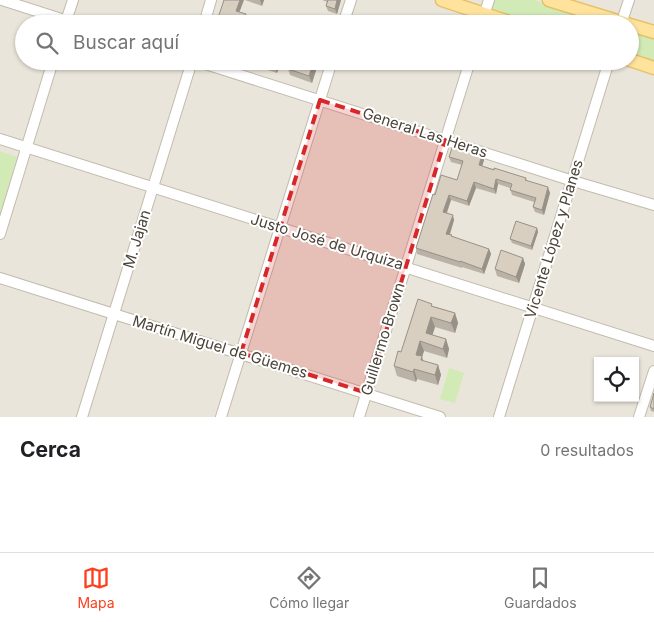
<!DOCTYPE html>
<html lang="es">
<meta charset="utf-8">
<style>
:root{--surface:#fff;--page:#f6f6f6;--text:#202124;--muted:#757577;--line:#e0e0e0;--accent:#fc3f1d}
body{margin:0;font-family:Inter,sans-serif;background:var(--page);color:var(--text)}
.controls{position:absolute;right:15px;bottom:15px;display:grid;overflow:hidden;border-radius:0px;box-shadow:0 1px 4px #0004}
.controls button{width:45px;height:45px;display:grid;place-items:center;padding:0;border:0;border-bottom:1px solid var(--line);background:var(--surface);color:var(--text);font:25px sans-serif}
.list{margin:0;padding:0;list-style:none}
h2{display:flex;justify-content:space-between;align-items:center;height:65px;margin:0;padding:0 20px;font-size:21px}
h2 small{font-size:16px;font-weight:400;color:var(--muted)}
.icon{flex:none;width:28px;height:28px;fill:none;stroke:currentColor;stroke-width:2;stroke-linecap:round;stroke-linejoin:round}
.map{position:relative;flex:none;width:654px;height:417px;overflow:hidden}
.search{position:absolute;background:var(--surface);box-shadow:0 1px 4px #0004;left:15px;right:15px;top:15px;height:55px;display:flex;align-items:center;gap:12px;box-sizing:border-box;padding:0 18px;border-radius:28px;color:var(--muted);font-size:19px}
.sheet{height:135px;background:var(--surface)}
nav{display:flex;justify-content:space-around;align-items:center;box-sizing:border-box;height:70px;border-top:1px solid var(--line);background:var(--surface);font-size:14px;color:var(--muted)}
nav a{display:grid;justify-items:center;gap:2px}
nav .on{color:var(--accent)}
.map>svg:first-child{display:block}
</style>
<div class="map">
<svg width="654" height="417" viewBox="0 0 654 417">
<rect width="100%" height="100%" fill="#f6f3ec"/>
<path fill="#eae5da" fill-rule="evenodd" d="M0,0H654V417H0ZM24,24H630V61H24ZM598,361H635V398H598Z"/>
<g fill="#d2eab5">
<path d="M491,0H534L602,21L603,24H529L488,10Z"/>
<path d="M630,31L654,36V63L630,55Z"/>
<path d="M0,151L17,157L0,214Z"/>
<path d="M449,368L464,373L455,403L440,399Z"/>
</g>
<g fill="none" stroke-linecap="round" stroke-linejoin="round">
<g stroke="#c2bbae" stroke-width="12">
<g id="minor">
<path d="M2,0L77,24"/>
<path d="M65,24L73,0"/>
<path d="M204,24L211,0"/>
<path d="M343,24L351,0"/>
<path d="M481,24L489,0"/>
<path d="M621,24L629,0"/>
<path d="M196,61L573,181L654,205"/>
<path d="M0,139L654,346"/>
<path d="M0,234L53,61"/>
<path d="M0,278L440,417"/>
<path d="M82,417L192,61"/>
<path d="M221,417L332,61"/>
<path d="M359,417L470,61"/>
<path d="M499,417L609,61"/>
<path d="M639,417L654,371"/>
</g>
</g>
<g stroke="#e6c16a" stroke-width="15">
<g id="major">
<path d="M442,0L515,24"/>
<path d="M549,0L627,24"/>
<path d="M630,25L654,32"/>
<path d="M630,60L654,68"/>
</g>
</g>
<use href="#minor" stroke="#fff" stroke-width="10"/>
<use href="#major" stroke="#ffe39c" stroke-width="12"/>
</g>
<g fill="#bab2a6">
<path d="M245,0H264L262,6Z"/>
<path d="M322,0H341L337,14L328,11L326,6L327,2Z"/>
<path d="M237,61H281L277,73L255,66V67Z"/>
<path d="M318,64L312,83L290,75L288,69Z"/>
<path d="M482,155L484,160L482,166L526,178L527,181L550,193L544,215L535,212L533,207L534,202L512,195L510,188L498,184L496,194L476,188L469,206L451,200L447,213L454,220L450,235H452V237L489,249L491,254L484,274L462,267V268L417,254L416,248L435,195L457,180L462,165L451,162L449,157Z"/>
<path d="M537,228L538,232L532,250L512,243L510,239Z"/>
<path d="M523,258L525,264L519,283L497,276L495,269Z"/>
<path d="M433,306L455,313L458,323L455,333L435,327L432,335L446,339L449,349L447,358L424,351L422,357L423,361L438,365L441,375L438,385L417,379L416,382L397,376L394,366L401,352Z"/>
<path d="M654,393V412L651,411L650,407Z"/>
</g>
<g fill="#979187">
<path d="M240,0H244L238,16L236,11Z"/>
<path d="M260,0H264L262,6Z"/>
<path d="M337,0H341L337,14L335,9Z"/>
<path d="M246,14L247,19L246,24H242Z"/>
<path d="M278,61H281L277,73L275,68Z"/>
<path d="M314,61H317L318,64L312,83L309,76Z"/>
<path d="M482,155L484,160L481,170L479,165Z"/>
<path d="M496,179L498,184L496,194L494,189Z"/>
<path d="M474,182L476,188L469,206L467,201Z"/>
<path d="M548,187L550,193L544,215L542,210Z"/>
<path d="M449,195L451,200L445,217L443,212Z"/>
<path d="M453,215L454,220L448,239L446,234Z"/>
<path d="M537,228L538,232L532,250L531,246Z"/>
<path d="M489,249L491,254L484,274L482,269Z"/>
<path d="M523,258L525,264L519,283L516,277Z"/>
<path d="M455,313L458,323L455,333L451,323Z"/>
<path d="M431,317L435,327L430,343L426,333Z"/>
<path d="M446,339L449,349L447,358L443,349Z"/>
<path d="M420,341L424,351L422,357L425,366L416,355Z"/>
<path d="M438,365L441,375L438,385L435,375Z"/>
<path d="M414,369L417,379L416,382L413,372Z"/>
</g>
<g fill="#d8cfc1" stroke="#979187">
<path d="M224,0H240L236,11L246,14L242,24H216Z"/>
<path d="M328,0H337L335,9L326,6Z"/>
<path d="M309,21L319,24H308Z"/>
<path d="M255,61H278L275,68Z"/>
<path d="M290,61H314L309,76L288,69Z"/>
<path d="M453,145L482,155L479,165L494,170V168L526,178L525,180L548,187L542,210L533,207L536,198L510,190L512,184L496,179L494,189L474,182L467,201L449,195L443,212L453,215L446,234L452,235L451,236L489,249L482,269L460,261V262L416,248L433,194L435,195L441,175L457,180L463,161L449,157Z"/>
<path d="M516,221L537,228L531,246L510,239Z"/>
<path d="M501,250L523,258L516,277L495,269Z"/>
<path d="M418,299L432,304L431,306L455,313L451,323L431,317L426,333L446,339L443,349L420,341L416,355L422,356L421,360L438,365L435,375L414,369L413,372L394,366L398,351L401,352Z"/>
<path d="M654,393V409L650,407Z"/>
</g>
<path fill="#d62828" fill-opacity="0.2" stroke="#d62828" stroke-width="4" stroke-dasharray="10 6" stroke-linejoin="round" d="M320,100L445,140L367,393L241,353Z"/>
<g text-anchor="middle" stroke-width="4" stroke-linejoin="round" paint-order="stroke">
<g font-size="15" fill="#4b4439" stroke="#fff">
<text transform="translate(425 133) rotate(18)" y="5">General Las Heras</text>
<text transform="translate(137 239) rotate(-73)" y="5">M. Jajan</text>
<text transform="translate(554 239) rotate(-73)" y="5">Vicente López y Planes</text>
<text transform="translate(327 242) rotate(17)" y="5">Justo José de Urquiza</text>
<text transform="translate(383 339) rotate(-73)" y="5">Guillermo Brown</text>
<text transform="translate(220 347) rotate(17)" y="5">Martín Miguel de Güemes</text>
</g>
</g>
</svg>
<div class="controls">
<button><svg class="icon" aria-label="locate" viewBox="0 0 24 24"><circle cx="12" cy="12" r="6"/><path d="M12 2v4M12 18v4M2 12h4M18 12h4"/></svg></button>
</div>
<div class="search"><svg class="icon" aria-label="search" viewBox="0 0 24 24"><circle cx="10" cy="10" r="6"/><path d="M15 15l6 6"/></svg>Buscar aquí</div>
</div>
<section class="sheet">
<h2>Cerca<small>0 resultados</small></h2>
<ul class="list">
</ul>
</section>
<nav>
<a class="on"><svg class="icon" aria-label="map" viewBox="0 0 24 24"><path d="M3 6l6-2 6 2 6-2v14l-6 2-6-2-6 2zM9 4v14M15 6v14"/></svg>Mapa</a>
<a><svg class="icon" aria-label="directions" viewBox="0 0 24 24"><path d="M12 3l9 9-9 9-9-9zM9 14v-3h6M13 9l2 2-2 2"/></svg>Cómo llegar</a>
<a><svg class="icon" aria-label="saved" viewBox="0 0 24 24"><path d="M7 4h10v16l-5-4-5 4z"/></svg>Guardados</a>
</nav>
